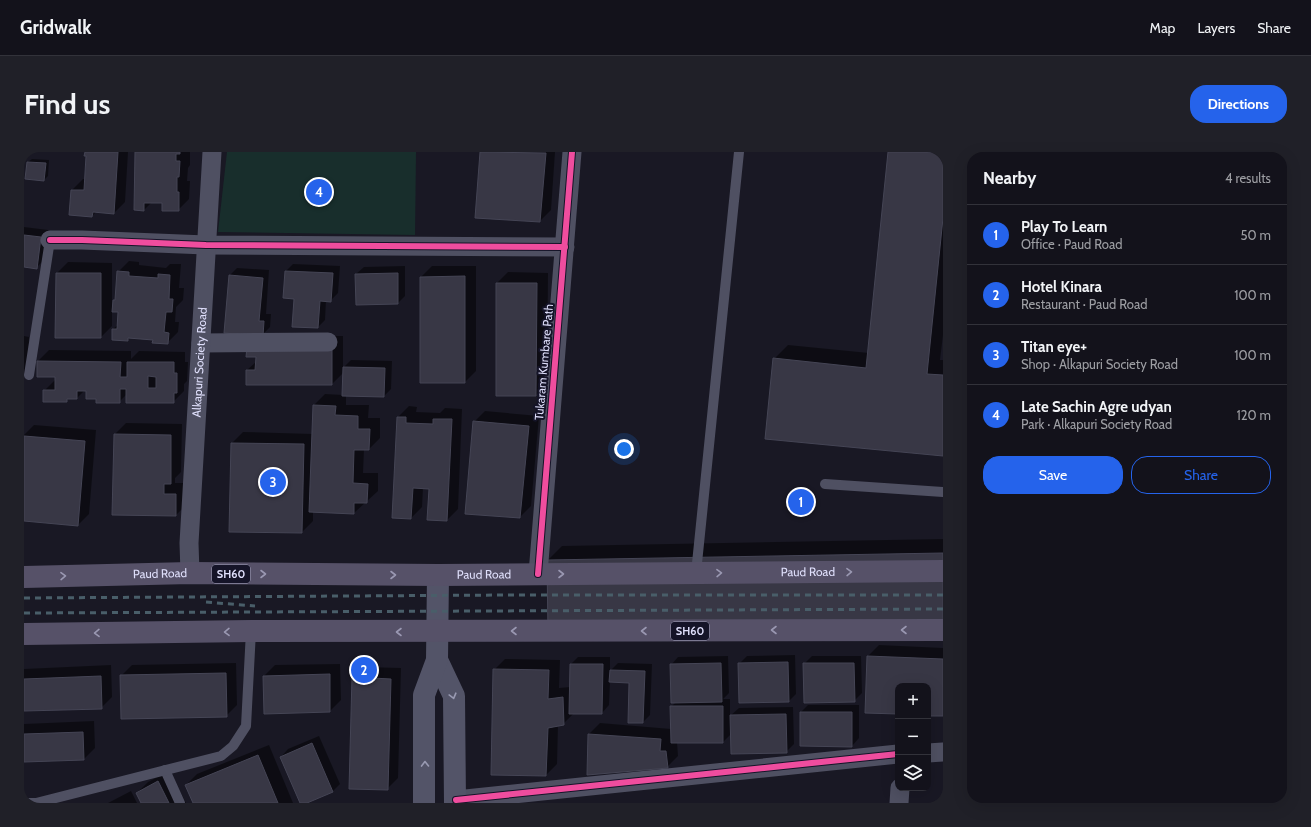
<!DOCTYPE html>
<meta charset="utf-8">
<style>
:root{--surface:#13121b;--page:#202028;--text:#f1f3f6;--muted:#9d9ea3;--line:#32323a;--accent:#2563eb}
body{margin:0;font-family:Cabin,sans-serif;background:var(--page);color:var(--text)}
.controls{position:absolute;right:12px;bottom:12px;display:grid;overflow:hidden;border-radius:8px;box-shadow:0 4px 16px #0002}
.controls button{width:36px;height:36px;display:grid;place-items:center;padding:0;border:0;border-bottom:1px solid var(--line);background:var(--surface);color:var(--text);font:20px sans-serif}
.you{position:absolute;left:600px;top:297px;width:14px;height:14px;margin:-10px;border:3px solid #fff;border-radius:50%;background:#1a73e8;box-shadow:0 0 0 6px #1a73e833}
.badge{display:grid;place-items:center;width:26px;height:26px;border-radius:50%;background:var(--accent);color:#fff;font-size:13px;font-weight:700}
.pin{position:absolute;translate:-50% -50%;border:2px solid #fff;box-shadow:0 1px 4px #0006}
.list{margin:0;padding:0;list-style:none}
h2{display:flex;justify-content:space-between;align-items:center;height:52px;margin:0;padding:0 16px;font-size:17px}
h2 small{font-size:13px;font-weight:400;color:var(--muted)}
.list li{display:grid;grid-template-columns:26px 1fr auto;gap:12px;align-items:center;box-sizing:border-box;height:60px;padding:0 16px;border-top:1px solid var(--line)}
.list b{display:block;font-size:15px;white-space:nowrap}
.list p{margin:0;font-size:13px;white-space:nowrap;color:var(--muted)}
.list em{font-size:13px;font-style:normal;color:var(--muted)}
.actions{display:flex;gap:8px;padding:12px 16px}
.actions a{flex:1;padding:9px 0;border:1px solid var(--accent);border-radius:16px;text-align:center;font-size:14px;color:var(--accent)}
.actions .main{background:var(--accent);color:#fff}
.icon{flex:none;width:22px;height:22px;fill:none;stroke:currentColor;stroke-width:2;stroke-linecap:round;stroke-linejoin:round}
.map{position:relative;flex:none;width:919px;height:651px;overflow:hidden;border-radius:16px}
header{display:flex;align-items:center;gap:24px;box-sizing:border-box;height:56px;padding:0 20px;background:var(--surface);border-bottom:1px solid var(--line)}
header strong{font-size:19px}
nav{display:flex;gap:22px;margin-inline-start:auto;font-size:14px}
.intro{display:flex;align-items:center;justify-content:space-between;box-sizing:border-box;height:96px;padding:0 24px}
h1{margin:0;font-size:28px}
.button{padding:10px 18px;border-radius:16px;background:var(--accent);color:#fff;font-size:14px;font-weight:700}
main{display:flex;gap:24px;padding:0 24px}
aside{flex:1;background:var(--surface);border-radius:16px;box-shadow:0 4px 16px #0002}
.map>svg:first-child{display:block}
</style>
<header>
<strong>Gridwalk</strong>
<nav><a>Map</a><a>Layers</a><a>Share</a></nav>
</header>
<div class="intro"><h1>Find us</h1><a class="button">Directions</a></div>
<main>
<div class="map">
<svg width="919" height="651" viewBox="0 0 919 651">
<rect width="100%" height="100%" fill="#191824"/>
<path fill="#182e2c" d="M203,0H392L391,83L194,80Z"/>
<g fill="#0007">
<path d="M62,0H104L101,50L90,61L72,60L68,64L46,62L48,38L59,27H61Z"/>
<path d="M112,0H166V13L164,16L163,29H166L165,47L154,58L139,50H128L120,58Z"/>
<path d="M457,0H531L527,58L516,69L452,65Z"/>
<path d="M865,0H919V183L916,208H919V303L750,207L764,193L845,201Z"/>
<path d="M8,7L25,8L24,24L20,28L4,10Z"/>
<path d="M0,75L24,78L20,108L12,116L0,114Z"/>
<path d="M105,109L115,110V113L142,116L146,112H157L155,136H160L159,148L152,155L151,170H155L154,180L143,191L130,187L107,185L103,188L89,177L95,172L96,159H88V174L77,185L33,121L44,110L88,111V158H89L90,149L92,147L94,120Z"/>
<path d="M269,112L316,114L314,141L307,148H302L301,168L294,175L271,146L262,119Z"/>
<path d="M381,114V144L374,151L332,122L340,115Z"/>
<path d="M408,114H452V219L441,230H397V125Z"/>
<path d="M213,116L245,118L242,162H247L246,175L237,184H319V216L327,208L368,209L367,237L360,244L322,243V253H345L344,266H356V286L345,297H340L339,321H354V339L330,361L289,359V369L278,380L208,291L219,280L289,282L290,253L301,242L319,243V221L308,232H223V218L233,209V204L206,123Z"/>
<path d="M484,120L524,121L523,232L512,243L473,131Z"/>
<path d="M0,184L5,185L4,218L0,222Z"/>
<path d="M25,198L107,199V207L115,199L161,200V210H164L163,229L160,232V239L149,250L103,242L95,250L73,246L63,238H61L53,246H45L42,249L20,239L31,228L32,224H14V209Z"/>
<path d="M385,254L393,255L392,260L416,261L421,256L438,257L434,357L423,368L406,336H399L398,355L387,366L374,265Z"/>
<path d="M461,259L515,264L507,354L496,365L450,270Z"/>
<path d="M102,271L158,272L157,320L151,326V331H163V352L152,363L91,282Z"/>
<path d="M10,273L72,278L65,362L54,373L0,368V283Z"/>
<path d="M919,387V473L524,408L538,394Z"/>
<path d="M855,493L919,496V563H904V534H874V561L842,560L844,504Z"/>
<path d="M771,503L772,542L765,549L715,512L723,504Z"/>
<path d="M704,504L705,541L699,547H706V564L715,556L769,555L770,592L762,600L708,581L699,590H653L654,604L643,615L565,582L576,571L647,577V555L652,550L647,513L654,505Z"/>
<path d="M788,504H837L838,541L830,549L780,512Z"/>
<path d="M554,505H586V519L594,511L628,512L626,563L619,570L606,530L586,529L585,553L578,561H550L539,572L534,573L533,612L522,623L470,518L481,507L536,508L535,536L546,535L547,512Z"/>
<path d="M212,511L213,553L202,564L97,524L108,513Z"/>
<path d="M316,512L317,548L306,559L240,524L251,513Z"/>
<path d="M87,513L88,545L77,556L0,558V517Z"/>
<path d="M340,515L377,516L374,626L363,637L329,526Z"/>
<path d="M784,553H835V586L828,594L777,560Z"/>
<path d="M70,569L71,596L60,607L0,609V572Z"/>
<path d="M295,584L316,632L309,639L281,651H277L257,605L264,597Z"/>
<path d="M245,593L269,651H170L162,633L173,622Z"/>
<path d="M145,619L162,651H118L113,641L124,630Z"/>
<path d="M107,639L113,651H84Z"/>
</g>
<g fill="#383745" stroke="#454555" fill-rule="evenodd">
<path d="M61,0H94L90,62L69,60L68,65L45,63L47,38H60L62,4H60Z"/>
<path d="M111,0H156V2H152V9H156L155,25H153V40H155V59H138V51H120V59L110,58Z"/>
<path d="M456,0L522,1L516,70L451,66Z"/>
<path d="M864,0H919V66L903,222L919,223V304L741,287L749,206L842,216Z"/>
<path d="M3,10L22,11L20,29L1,27Z"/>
<path d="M0,83L17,85L13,117L0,115Z"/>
<path d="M93,119L105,120V124L134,126V122L146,123L145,147H149L148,160H142L140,180L145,181L144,192L128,191L129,188L104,186V189L88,188V177H93L94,160H88L89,148H91Z"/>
<path d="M261,119L309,121L307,150L296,149L294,176L268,175L270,147L259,146Z"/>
<path d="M32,121H77V186H31Z"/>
<path d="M374,121V152L332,153L331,122Z"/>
<path d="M205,123L239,126L235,169H240L239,184L200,181Z"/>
<path d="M441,124V231H396V125Z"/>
<path d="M472,131H513L512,244H472Z"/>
<path d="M223,195H308V233H222V218H231L232,205H222Z"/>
<path d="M13,209L97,210L96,225H103V210H150V221H153V241H150V251H102V237H96V251H72V247H62V239H53V247H43V250H19V238H31V225H13ZM124,224L132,225V236H124Z"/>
<path d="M319,215L361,216L360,245L318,244Z"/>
<path d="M289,253L312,254L311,263L334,264V277H346L345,298H330L329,331L344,332L343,351H330V362L285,360Z"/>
<path d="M373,265H382V271L409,272V267H428L423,369L403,368L405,337L389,336L387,367L368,366Z"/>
<path d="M449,269L505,274L496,366L441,362Z"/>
<path d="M90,282L147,283V332H140V342H152V364L88,363Z"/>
<path d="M0,284L61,289L54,374L0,369Z"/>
<path d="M207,291L280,292L278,381L205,380Z"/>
<path d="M919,401V474L524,481L523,408Z"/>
<path d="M843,504L919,507V564H904V534H874V562L841,561Z"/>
<path d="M764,510L765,550L715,551L714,511Z"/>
<path d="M697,511L698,550L647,551L646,512Z"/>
<path d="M779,511H830L831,550L780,551Z"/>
<path d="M546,512H579L578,562H545Z"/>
<path d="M469,517L525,518L524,547L539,545L540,573L524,576L522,624L467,623Z"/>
<path d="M586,518L621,519L619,571H604L605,531L585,530Z"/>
<path d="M202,521L203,565L97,567L96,523Z"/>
<path d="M306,522V560L240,562L239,524Z"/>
<path d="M77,524L78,557L0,559V527Z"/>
<path d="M328,525L367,527L364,638L325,637Z"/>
<path d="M646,554H699V591H647Z"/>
<path d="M776,560H828V595L776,594Z"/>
<path d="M762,562L763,601L707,602L706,563Z"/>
<path d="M59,580L60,608L0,610V582Z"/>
<path d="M564,582L637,587L636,599H642L644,616L563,623Z"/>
<path d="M288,591L309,640L283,651H276L256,605Z"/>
<path d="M234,603L254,651H169L161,633Z"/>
<path d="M134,629L145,651H117L112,641Z"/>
</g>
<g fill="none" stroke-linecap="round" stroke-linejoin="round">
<g stroke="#4f5062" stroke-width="10">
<path d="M5,223L26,88"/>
<path d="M801,332L919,340"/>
<path d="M672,421L715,0"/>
<path d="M141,618L156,651"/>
<path d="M4,651H12L197,604L209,594L222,574L227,479"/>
</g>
<g stroke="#4f5062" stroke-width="19">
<path d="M26,88H58L182,93L541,95"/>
<path d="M177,191L304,190"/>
<path id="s1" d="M166,421L165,391L188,0"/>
<path d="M514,422L548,0"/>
<path d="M904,601L919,600"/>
<path d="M432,648L874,602"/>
<path d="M875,651L876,636"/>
</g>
<g stroke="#535468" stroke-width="22">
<path d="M413,508L430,544L431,651"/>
<path d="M400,651V543L413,508L414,423"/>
</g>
<g stroke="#565168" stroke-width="22">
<path id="s2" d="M0,425L166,421L414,423L919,419"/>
<path d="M0,482L227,479L919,478"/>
</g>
<g stroke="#495e69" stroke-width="3" stroke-dasharray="6 5" stroke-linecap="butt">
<path d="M0,446L483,443H919"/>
<path d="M182,450L231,454"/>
<path d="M0,461L919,457"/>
</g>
<g stroke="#151428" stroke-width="8">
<g id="cycleway">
<path d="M26,88H58L182,93L541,95"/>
<path d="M514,422L548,0"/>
<path d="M432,648L874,602"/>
</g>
</g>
<use href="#cycleway" stroke="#ef4d9e" stroke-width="6"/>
</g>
<defs><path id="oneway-chevron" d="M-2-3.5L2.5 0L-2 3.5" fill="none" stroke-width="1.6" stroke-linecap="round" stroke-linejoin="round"/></defs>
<g stroke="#9a98b2">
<use href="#oneway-chevron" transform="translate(825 420) rotate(-1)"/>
<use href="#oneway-chevron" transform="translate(695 421) rotate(-1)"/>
<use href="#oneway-chevron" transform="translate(239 422)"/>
<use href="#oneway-chevron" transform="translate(537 422)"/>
<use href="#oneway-chevron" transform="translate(369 423)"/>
<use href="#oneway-chevron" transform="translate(39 424) rotate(-1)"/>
<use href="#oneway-chevron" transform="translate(750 478) rotate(180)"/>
<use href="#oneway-chevron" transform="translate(880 478) rotate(180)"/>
<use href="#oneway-chevron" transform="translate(490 479) rotate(180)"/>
<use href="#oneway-chevron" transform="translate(620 479) rotate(180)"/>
<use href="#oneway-chevron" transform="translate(203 480) rotate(179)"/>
<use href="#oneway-chevron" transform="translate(375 480) rotate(-180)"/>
<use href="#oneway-chevron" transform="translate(73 481) rotate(179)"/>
</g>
<g stroke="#999ab2">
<use href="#oneway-chevron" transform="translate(429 544) rotate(75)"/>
<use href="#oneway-chevron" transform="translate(401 612) rotate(-91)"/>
</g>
<g text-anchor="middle" stroke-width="4" stroke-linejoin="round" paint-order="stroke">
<g fill="#151428" stroke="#a2a2bc" stroke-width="1">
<rect x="188" y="413" width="38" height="18" rx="3"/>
<rect x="647" y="470" width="38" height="18" rx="3"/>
</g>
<g font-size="11" font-weight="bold" fill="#dfdffb">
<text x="207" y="426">SH60</text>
<text x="666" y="483">SH60</text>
</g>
<g font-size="12" fill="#dfdffb" stroke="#151428">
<text transform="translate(520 210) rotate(-85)" y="4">Tukaram Kumbare Path</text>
<text dy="4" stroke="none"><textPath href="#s1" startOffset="211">Alkapuri Society Road</textPath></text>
<text dy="4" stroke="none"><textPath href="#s2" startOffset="784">Paud Road</textPath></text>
<text dy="4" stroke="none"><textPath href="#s2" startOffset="136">Paud Road</textPath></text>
<text dy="4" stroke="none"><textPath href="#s2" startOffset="460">Paud Road</textPath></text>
</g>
</g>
</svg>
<div class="controls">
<button>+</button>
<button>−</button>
<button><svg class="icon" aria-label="layers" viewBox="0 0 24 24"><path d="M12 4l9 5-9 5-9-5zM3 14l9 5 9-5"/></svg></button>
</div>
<div class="you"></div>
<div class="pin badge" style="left:777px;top:350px">1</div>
<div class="pin badge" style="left:340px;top:518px">2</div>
<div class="pin badge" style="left:249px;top:330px">3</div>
<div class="pin badge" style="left:295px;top:40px">4</div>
</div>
<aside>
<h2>Nearby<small>4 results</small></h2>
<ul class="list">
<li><span class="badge">1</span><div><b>Play To Learn</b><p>Office · Paud Road</p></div><em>50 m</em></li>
<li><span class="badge">2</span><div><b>Hotel Kinara</b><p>Restaurant · Paud Road</p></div><em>100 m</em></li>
<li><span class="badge">3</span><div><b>Titan eye+</b><p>Shop · Alkapuri Society Road</p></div><em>100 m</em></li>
<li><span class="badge">4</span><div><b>Late Sachin Agre udyan</b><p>Park · Alkapuri Society Road</p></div><em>120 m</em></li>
</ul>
<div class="actions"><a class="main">Save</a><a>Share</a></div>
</aside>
</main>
